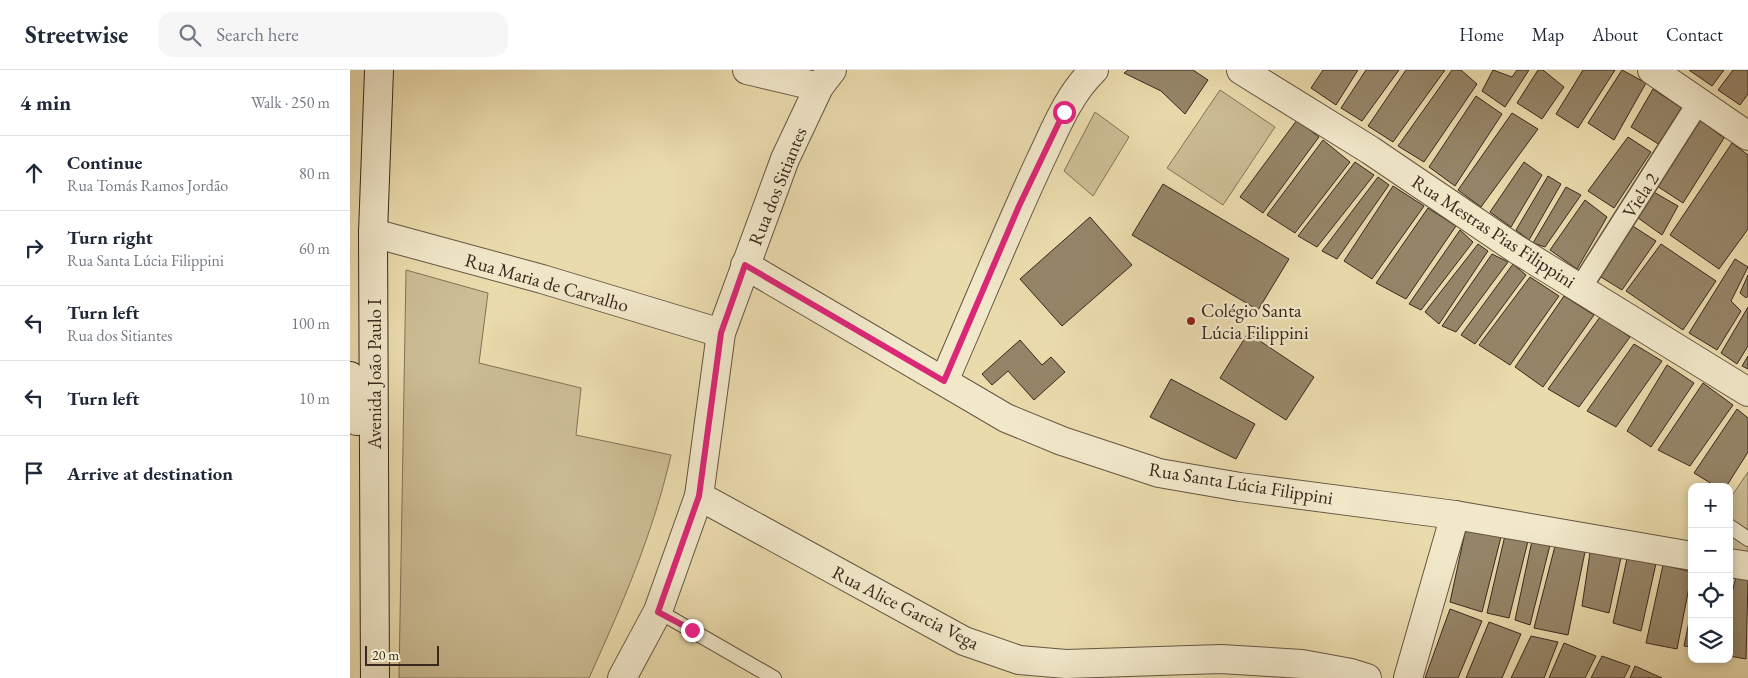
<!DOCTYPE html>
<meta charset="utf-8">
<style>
:root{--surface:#fff;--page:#f6f6f7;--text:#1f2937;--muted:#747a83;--line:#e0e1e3}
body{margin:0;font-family:"EB Garamond",serif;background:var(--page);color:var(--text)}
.controls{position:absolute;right:15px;bottom:15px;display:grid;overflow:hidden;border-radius:10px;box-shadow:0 2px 8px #0003}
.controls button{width:45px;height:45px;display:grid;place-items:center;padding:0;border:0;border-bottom:1px solid var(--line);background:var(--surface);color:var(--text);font:25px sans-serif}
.scale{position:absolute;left:15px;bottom:12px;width:74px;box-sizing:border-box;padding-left:5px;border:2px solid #39281d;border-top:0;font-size:14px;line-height:18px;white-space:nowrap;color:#39281d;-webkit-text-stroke:4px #f1e8ca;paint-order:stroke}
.stop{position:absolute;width:15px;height:15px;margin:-11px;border:4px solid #db2777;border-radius:50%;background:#fff}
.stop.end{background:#db2777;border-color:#fff;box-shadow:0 1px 5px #0008}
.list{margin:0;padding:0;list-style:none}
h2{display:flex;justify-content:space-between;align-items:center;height:65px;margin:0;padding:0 20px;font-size:21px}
h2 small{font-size:16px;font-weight:400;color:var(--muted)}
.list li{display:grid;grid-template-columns:32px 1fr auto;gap:15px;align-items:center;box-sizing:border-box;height:75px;padding:0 20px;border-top:1px solid var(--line)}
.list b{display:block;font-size:19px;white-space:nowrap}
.list p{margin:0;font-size:16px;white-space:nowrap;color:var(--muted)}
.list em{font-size:16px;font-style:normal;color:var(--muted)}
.icon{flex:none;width:28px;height:28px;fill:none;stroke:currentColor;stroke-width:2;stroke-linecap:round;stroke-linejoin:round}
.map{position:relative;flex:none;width:1398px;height:608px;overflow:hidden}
header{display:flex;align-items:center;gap:30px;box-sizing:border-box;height:70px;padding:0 25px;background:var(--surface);border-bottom:1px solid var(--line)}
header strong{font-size:24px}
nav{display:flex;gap:28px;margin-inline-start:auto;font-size:18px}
.search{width:350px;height:45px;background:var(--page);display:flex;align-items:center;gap:12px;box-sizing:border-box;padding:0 18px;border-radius:15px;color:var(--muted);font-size:19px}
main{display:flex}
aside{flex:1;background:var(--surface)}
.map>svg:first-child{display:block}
</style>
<header>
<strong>Streetwise</strong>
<div class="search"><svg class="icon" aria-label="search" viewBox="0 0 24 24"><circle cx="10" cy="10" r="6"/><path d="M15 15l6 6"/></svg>Search here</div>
<nav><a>Home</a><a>Map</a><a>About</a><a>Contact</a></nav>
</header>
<main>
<aside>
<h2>4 min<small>Walk · 250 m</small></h2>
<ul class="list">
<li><svg class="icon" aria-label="ahead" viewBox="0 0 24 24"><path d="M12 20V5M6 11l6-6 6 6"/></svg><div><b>Continue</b><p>Rua Tomás Ramos Jordão</p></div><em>80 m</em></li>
<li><svg class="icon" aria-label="right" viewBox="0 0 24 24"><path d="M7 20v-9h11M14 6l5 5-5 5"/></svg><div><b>Turn right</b><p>Rua Santa Lúcia Filippini</p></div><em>60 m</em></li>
<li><svg class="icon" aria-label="left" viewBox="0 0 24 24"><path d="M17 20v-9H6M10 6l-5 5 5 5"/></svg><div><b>Turn left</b><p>Rua dos Sitiantes</p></div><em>100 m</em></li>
<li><svg class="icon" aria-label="left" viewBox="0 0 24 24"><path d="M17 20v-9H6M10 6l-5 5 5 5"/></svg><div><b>Turn left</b></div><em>10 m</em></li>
<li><svg class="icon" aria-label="arrive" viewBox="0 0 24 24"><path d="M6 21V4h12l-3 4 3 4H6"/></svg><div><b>Arrive at destination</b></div></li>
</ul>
</aside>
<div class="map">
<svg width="1398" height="608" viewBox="0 0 1398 608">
<rect width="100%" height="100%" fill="#eadbad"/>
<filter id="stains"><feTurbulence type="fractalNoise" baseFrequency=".004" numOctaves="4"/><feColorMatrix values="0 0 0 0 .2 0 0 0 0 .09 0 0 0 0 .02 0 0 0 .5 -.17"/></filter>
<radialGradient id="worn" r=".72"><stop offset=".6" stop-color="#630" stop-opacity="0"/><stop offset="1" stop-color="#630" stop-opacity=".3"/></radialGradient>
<g fill="#ccbd95" stroke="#827259">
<path d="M870,20L925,57L873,135L817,98Z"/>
<path d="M745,42L779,67L743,126L714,101Z"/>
<path d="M56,200L138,223L129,293L231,318L226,365L321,385C303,464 272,535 239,608H49Z"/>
<path d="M1398,402V486L1379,483V430Z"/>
</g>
<g fill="#958568" stroke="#39281d">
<path d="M778,0H843L858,10L835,44L811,21L774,3Z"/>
<path d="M973,0H1008L986,35L961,18Z"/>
<path d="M1016,0H1049L1012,51L991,38Z"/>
<path d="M1056,0H1095L1043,72L1018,56Z"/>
<path d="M1102,0H1111L1127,14L1074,92L1048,76Z"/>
<path d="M1143,0L1162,7L1167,0H1179L1155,37L1132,21Z"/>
<path d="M1188,0H1193L1214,17L1192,49L1167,33Z"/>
<path d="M1233,0H1265L1228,58L1206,44Z"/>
<path d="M1272,0L1296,13L1264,70L1238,53Z"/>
<path d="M1339,0H1374L1362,16Z"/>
<path d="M1383,0H1398V24L1390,35L1368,20Z"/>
<path d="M1303,19L1333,39L1310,75L1281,57Z"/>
<path d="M1126,26L1152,44L1105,116L1079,97Z"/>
<path d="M1162,43L1188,59L1131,137L1108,120Z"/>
<path d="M1346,47L1374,68L1333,133L1307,116Z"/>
<path d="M947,50L969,67L913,143L890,127Z"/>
<path d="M1278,67L1301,82L1264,138L1238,121Z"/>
<path d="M973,70L1000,92L945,163L917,145Z"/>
<path d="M1382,73L1398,85V159L1369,199L1320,165Z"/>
<path d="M1005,92L1024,105L967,177L948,166Z"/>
<path d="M1174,92L1192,105L1161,157L1140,142Z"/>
<path d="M1198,106L1211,114L1179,170L1166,160Z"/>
<path d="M1028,107L1039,115L987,189L972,181Z"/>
<path d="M813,114L939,189L908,240L782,165Z"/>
<path d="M1043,116L1074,136L1022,209L994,191Z"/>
<path d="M1216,117L1231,125L1195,177L1183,173Z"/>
<path d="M1302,121L1328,136L1312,165L1284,145Z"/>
<path d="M1235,130L1257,147L1227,199L1200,180Z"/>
<path d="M1078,138L1106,156L1056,229L1026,213Z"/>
<path d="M740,147L782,195L712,256L670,209Z"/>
<path d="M1278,153L1306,171L1272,220L1246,204Z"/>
<path d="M1110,160L1123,172L1071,240L1059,234Z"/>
<path d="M1128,174L1138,181L1089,254L1075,242Z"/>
<path d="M1311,174L1366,211L1333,260L1276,221Z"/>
<path d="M1142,184L1158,192L1106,262L1092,256Z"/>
<path d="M1385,189L1398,197L1381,231L1391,241L1367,280L1339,263Z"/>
<path d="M1163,194L1176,205L1125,274L1111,265Z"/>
<path d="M1398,205V226L1396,228L1390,223Z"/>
<path d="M1180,207L1209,226L1160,295L1129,275Z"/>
<path d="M1214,226L1244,245L1193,317L1165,297Z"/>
<path d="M1398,237V276L1387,294L1371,283Z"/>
<path d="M1250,247L1280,267L1229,337L1198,319Z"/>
<path d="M898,263L964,307L936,350L870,308Z"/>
<path d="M670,270L692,295L701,287L715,302L684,330L658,301L642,315L632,304Z"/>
<path d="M1284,274L1312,291L1266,357L1237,341Z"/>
<path d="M1398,286V299L1392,296Z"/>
<path d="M1317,295L1344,313L1301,377L1277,361Z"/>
<path d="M821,309L905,354L886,389L800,347Z"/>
<path d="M1353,313L1383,335L1340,396L1308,380Z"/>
<path d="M1387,339L1398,348V382L1376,417H1367L1344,403Z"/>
<path d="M1117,453L1153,459L1132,542L1100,532Z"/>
<path d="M1156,461L1179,467L1159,548L1137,543Z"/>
<path d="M1183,466L1201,471L1180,555L1165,550Z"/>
<path d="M1206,472L1236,477L1218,565L1184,558Z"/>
<path d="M1241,476L1272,483L1259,543L1232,536Z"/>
<path d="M1278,484L1307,489L1291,561L1263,553Z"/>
<path d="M1313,495L1342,502L1327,579L1296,573Z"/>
<path d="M1386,507L1398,510L1396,589L1379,586V535Z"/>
<path d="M1342,537V577L1334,576Z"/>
<path d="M1100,539L1132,551L1108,608H1075Z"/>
<path d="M1139,552L1171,564L1152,608H1116Z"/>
<path d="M1181,566L1208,572L1194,608H1161Z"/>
<path d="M1214,573L1246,586L1235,608H1199Z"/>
<path d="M1252,586L1280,596L1274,608H1241Z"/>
<path d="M1285,596L1312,608H1280Z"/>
</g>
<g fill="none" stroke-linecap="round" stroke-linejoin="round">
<g stroke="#655541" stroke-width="16">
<g id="service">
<path d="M1379,456L1398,469"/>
<path d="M308,541L424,608"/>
</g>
</g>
<g stroke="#655541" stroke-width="24">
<path id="pedestrian" d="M1231,217L1348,33"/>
</g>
<g stroke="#655541" stroke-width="30">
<g id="minor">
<path d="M397,0L469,17"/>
<path d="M891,0L1020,80L1166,179L1398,322"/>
<path d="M1302,0L1398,66"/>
<path d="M23,163L192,209L371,263"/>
<path d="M395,195L656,348L712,371L809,403L890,417L1105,445L1342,486"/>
<path d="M594,311C626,238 656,164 690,91C705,60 718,25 744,0"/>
<path d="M349,426L614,571L669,590L716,594L871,589L952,594L1001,603L1017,608"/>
<path d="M1379,493L1398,496"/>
<path d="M272,608L308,541L349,426L371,263L435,89L469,17L482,0"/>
<path d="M1058,608L1105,445"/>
</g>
</g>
<g stroke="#39281d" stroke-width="30">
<g id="secondary">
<path d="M0,306C9,319 7,336 7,351"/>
<path d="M25,608L23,163L29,0"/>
</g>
</g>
<use href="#service" stroke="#f1e8ca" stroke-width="14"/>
<use href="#pedestrian" stroke="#f1e8ca" stroke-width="21"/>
<use href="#minor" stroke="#f1e8ca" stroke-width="28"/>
<use href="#secondary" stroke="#f1e8ca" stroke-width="28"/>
</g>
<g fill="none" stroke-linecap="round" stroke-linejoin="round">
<path stroke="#db2777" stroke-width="6" d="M342,560L308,542L349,426L371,263L395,195L594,311L669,136L714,42"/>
</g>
<circle fill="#8f2418" stroke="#f1e8ca" stroke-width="2" cx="841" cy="251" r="5"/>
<g text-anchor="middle" stroke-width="4.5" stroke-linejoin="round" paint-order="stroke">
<g font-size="19" fill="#39281d" stroke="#f1e8ca">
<text transform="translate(427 116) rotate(-68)" y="7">Rua dos Sitiantes</text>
<text transform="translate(1290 125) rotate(-57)" y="7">Viela 2</text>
<text transform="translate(1144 161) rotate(33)" y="7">Rua Mestras Pias Filippini</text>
<text transform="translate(197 212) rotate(16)" y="7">Rua Maria de Carvalho</text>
<text transform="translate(24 304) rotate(-90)" y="7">Avenida João Paulo I</text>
<text transform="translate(891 413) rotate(9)" y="7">Rua Santa Lúcia Filippini</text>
<text transform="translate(556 537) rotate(27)" y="7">Rua Alice Garcia Vega</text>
</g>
<g font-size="19" fill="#39281d" stroke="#f1e8ca" text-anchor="start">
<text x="851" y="247">Colégio Santa<tspan x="851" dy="22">Lúcia Filippini</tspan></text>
</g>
</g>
<rect width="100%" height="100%" filter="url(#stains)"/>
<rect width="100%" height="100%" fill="url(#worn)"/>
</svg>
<div class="controls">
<button>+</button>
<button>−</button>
<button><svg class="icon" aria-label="locate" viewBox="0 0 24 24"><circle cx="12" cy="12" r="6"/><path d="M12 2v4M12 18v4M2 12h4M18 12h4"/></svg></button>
<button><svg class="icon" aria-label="layers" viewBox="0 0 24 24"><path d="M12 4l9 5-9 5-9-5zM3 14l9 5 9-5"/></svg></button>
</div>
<div class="scale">20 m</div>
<div class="stop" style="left:714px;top:42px"></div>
<div class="stop end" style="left:342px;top:560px"></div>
</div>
</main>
